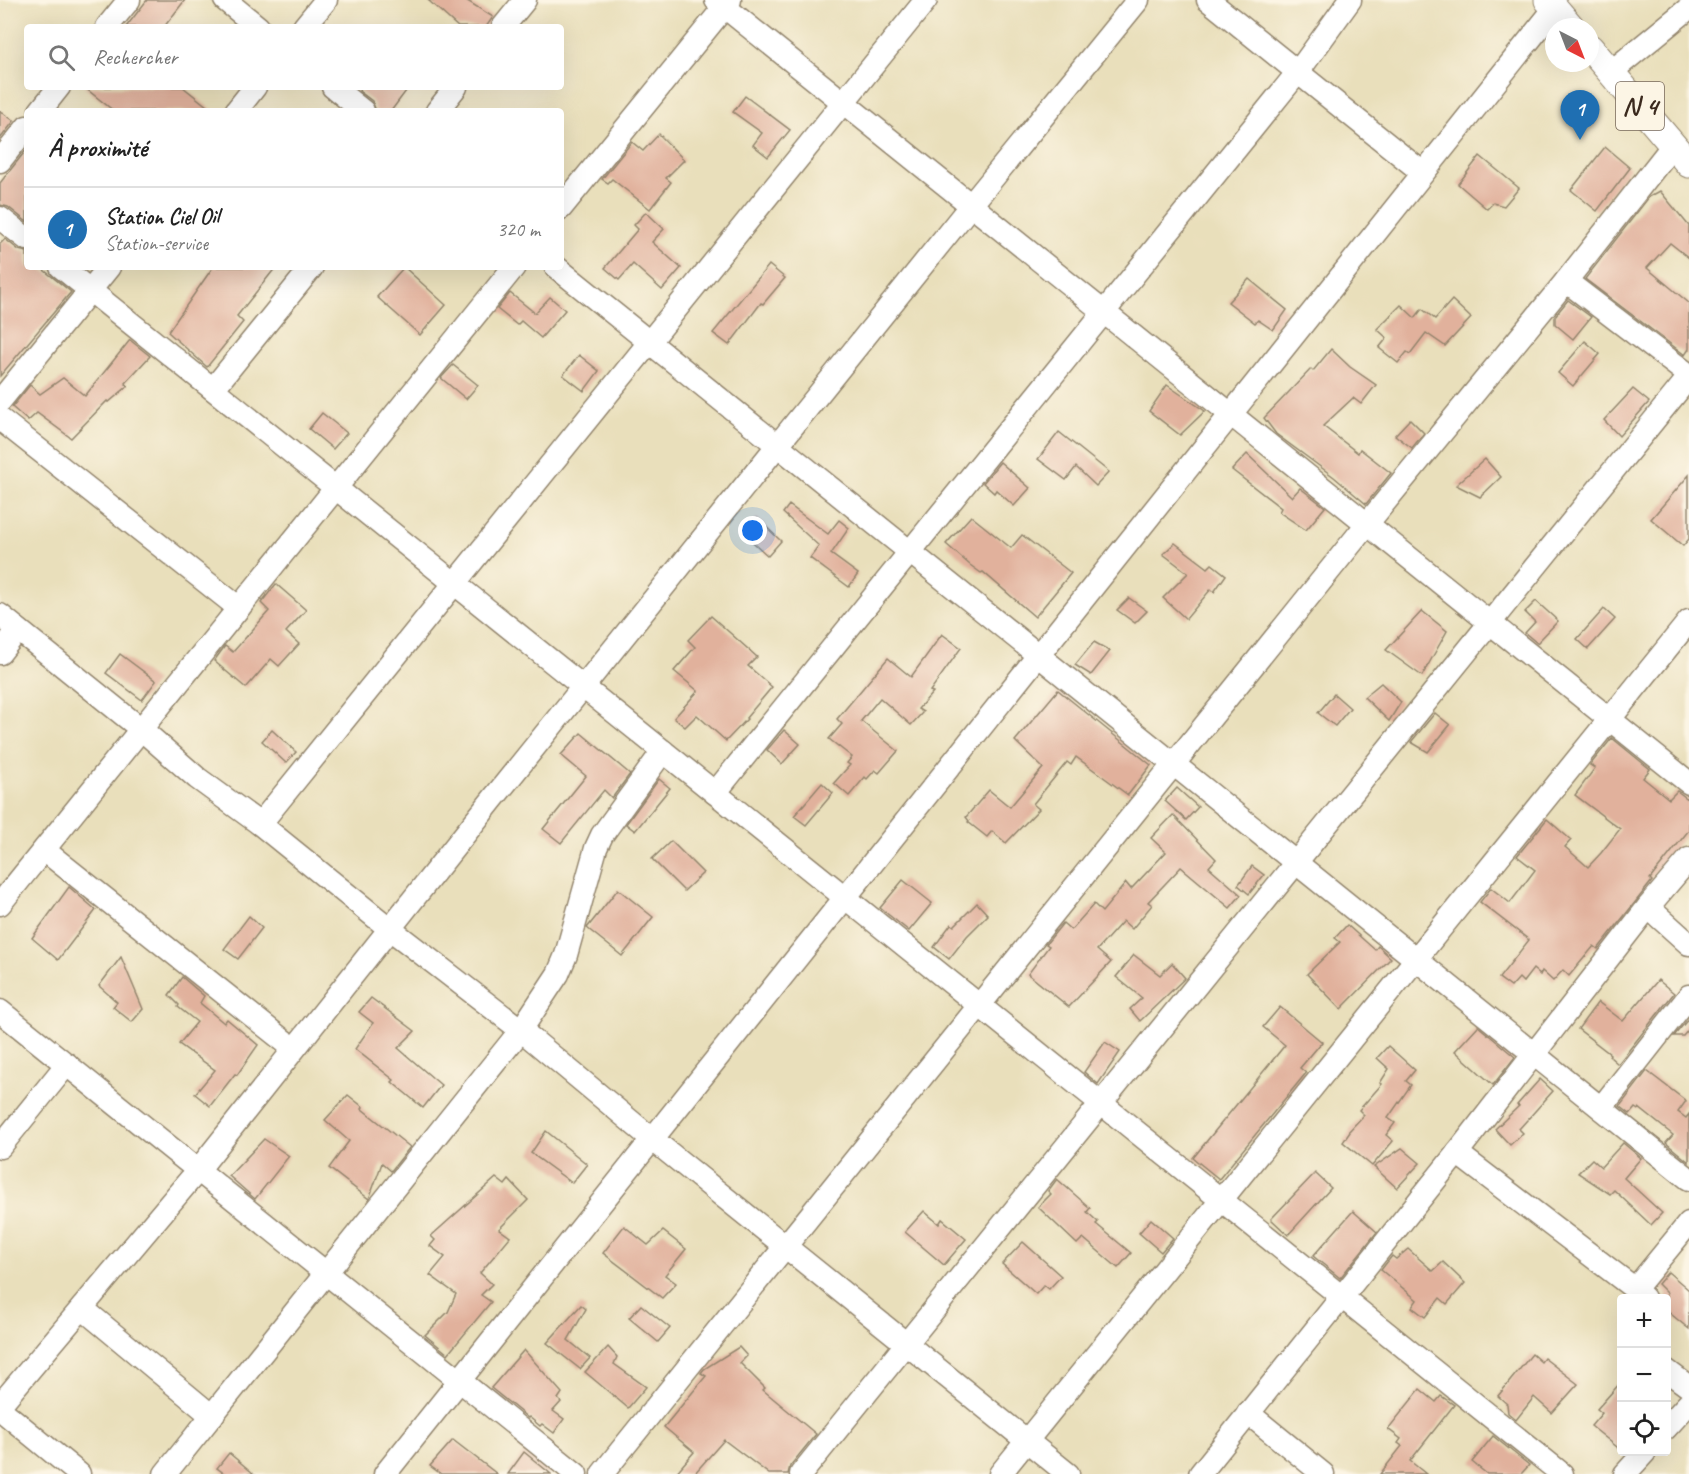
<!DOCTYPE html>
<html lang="fr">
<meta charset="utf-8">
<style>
:root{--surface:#fff;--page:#f6f6f6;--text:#222;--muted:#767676;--line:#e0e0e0;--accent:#1f6fb2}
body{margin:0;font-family:Caveat,sans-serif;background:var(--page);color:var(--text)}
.controls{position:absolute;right:18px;bottom:18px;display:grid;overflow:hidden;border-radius:6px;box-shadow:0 6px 24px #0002}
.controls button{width:54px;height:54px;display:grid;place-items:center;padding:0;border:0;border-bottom:2px solid var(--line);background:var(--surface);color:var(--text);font:30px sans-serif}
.compass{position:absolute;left:1545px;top:18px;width:54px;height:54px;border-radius:50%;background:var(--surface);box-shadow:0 6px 24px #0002;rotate:138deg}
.you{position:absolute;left:753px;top:531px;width:21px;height:21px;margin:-15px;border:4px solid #fff;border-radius:50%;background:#1a73e8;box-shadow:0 0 0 9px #1a73e833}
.badge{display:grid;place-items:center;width:39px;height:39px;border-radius:50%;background:var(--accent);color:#fff;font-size:20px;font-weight:700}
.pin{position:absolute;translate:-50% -50px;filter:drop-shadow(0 2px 3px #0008)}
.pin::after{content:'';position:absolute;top:32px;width:21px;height:18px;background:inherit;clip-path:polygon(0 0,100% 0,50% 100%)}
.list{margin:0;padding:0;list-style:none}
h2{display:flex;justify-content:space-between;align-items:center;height:78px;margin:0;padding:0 24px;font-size:26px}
h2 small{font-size:20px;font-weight:400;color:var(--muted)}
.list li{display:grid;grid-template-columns:39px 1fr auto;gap:18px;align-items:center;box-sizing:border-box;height:84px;padding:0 24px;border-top:2px solid var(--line)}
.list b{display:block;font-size:22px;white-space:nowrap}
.list p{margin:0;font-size:20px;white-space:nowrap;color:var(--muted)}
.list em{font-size:20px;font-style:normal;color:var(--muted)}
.icon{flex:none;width:33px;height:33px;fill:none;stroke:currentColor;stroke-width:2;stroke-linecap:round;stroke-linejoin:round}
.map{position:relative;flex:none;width:1689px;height:1474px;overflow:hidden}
.search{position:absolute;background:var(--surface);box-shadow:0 6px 24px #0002;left:24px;top:24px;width:540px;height:66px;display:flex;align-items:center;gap:15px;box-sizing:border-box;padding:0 21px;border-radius:6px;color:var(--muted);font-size:22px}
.panel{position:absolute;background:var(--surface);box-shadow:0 6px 24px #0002;left:24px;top:108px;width:540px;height:162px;border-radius:6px}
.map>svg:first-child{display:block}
</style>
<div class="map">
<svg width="1689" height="1474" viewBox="0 0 1689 1474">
<rect width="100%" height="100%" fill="#fcf5e5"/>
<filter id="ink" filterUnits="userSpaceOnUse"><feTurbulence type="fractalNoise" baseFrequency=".0167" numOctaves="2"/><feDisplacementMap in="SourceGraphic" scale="12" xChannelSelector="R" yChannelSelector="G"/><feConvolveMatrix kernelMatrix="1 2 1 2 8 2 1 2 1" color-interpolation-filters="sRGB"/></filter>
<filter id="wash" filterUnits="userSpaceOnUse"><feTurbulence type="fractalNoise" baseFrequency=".008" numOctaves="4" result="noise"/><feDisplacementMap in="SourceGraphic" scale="24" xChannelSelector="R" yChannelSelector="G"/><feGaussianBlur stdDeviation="1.35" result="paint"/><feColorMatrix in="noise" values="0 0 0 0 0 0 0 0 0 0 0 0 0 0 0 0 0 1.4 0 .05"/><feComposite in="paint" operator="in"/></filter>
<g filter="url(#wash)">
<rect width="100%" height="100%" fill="#e9dfbb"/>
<g id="blocks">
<g fill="#e1b19c">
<path d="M147,0H185L164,27H126Z"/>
<path d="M428,0H466L493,17L486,27H458Z"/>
<path d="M84,87H183L213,111H114Z"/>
<path d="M362,87H409L391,111H376L372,101L359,91Z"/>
<path d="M745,96L790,130L768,157L753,145L762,133L733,112Z"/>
<path d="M0,111L14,121L0,139Z"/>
<path d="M659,134L684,160L666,178L671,182L650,209L612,179L608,183L602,179L632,142L643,151Z"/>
<path d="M1605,147L1630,168L1597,211L1571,190Z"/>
<path d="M27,149V222L8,207L0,205V183Z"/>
<path d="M1480,156L1519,188L1504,206L1493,203L1487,209L1458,184Z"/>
<path d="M1660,191L1689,226V258L1670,243L1647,268L1689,303V349L1685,355L1585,279L1649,197Z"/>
<path d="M646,212L664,229L652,242L681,268L662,290L633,264L619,280L605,268L638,229L634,225Z"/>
<path d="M5,239L19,250L27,252V267H40L71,292L0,376V244Z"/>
<path d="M769,265L785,278L763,304L761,303L729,345L713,333Z"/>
<path d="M213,267H276L237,316L243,322L207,367L168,332Z"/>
<path d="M404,267L446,305L420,335L377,297Z"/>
<path d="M1249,279L1287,310L1273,330L1258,320L1255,323L1228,302Z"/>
<path d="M510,293L535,313L550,297L565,310L541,338L521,321L517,325L497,309Z"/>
<path d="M1452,300L1471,318L1445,346L1426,333L1410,354L1407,352L1398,363L1379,348L1387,338L1377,329L1401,305L1415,318L1422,309L1435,319Z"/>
<path d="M1568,300L1591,317L1573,339L1555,324V316Z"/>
<path d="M130,340L150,356L125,383L128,386L109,402L107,401L71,438L37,413L28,421L12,407L30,385L40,394L63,378L85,396Z"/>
<path d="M1585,341L1600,354L1573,386L1558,373Z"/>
<path d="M1331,349L1350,367L1376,385L1361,404L1353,398L1323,426L1358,453L1360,449L1391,473L1366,504L1334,477L1276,434L1264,418L1311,369L1313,371Z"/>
<path d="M579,355L599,371L584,391L563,375Z"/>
<path d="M453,365L478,385L466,399L441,378Z"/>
<path d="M1167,385L1205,411L1180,435L1149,411Z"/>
<path d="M1633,389L1649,402L1619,436L1604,420Z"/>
<path d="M322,413L347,433L333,449L309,429Z"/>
<path d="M1410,419L1424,433L1412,448L1395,435Z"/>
<path d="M1059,432L1109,472L1096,486L1076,467L1066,480L1038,459Z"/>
<path d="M1247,454L1292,497L1300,488L1325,507L1306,530L1279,512L1281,508L1232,470Z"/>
<path d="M1485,459L1501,477L1480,497L1456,485Z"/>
<path d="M1000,462L1030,488L1014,506L996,490L994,493L983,483Z"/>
<path d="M1689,475V539L1683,546L1651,519Z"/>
<path d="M789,505L828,534L839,520L849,528L831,554L858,574L849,587L810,558L819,546L783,513Z"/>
<path d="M971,516L1011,548L1022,535L1071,573L1035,617L983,572L981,573L970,565L946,544Z"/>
<path d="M757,518L781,541L768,556L743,533Z"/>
<path d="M1175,543L1208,568L1212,564L1226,575L1214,592L1211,589L1186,619L1163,598L1188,573L1163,554Z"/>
<path d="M276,584L306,610L286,632L299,644L279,666L271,659L246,688L214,661L225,646L233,652L269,611L261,603Z"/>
<path d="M1129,598L1147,611L1135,623L1117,610Z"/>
<path d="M1536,601L1558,621L1537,643L1525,633L1535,622L1525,612Z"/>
<path d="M1604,609L1615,619L1588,649L1577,639Z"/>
<path d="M1422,611L1447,631L1422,676L1386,650Z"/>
<path d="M711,616L757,657L748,666L772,687L746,718L747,719L726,741L697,715L685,727L674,718L698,691L674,671L695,647L688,640Z"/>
<path d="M942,634L961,648L930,691L933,692L918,709L923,712L911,725L880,698L861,721L898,751L879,773L875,770L867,779L865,777L849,796L834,783L850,765L847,763L852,757L829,739L842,724L837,719L888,658L911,677Z"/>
<path d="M1094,642L1110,651L1091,675L1075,665Z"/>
<path d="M120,654L156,681L142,700L106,673Z"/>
<path d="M1381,683L1401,702L1389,721L1364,697Z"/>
<path d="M1058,690L1151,765L1128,795L1076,757L1071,765L1067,762L1033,804L1039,809L1006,843L992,831L987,837L968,822L969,821L966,817L989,790L1010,807L1043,768L1015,741Z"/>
<path d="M1334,694L1350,708L1335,726L1318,713Z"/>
<path d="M1435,713L1450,725L1428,752L1411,742Z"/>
<path d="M272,730L296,752L286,763L262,741Z"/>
<path d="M784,730L800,744L782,764L767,750Z"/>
<path d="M581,733L630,774L612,798L604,790L561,843L543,829L586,776L561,755Z"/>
<path d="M1612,738L1650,769L1643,778L1669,799L1677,791L1689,800V830L1650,879L1652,881L1598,949L1594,946L1569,976L1563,970L1553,981L1542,971L1540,975L1533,969L1523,982L1519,978L1511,987L1499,978L1529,940L1480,902L1491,888L1510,903L1535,870L1517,856L1547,819L1571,840L1565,847L1588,867L1601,853L1620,829L1575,795L1595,768L1590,765Z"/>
<path d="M659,779L670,788L635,831L626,824Z"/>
<path d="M822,783L833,793L806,825L794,816Z"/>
<path d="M1177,788L1198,807L1186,820L1165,801Z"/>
<path d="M1173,815L1216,859L1209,867L1241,895L1230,908L1181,867L1148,902L1152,905L1132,929L1123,921L1097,950L1111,962L1069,1007L1028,974L1049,946L1046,944L1063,923L1071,930L1094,904L1102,912L1126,883L1131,889L1166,852L1151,838Z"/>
<path d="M671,841L703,873L684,891L652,859Z"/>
<path d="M1252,866L1264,875L1249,894L1238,885Z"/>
<path d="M903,880L932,903L909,931L880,908Z"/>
<path d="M69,887L96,910L58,960L32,938Z"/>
<path d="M618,889L653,917L622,956L587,928Z"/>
<path d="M977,903L988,915L967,936L949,959L934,947L951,924L954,926Z"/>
<path d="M249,916L262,928L238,959L224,949Z"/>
<path d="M1347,925L1375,950L1378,946L1391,958L1341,1009L1307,974L1340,942L1335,938Z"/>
<path d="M1134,955L1160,975L1172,963L1185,978L1140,1021L1130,1009L1142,998L1116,977Z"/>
<path d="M121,957L143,1009L132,1022L113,1007L117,1002L99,986Z"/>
<path d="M182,977L204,996L200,1003L224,1023L227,1019L258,1045L237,1075L235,1074L210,1106L195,1094L215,1070L179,1044L197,1022L178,1007L179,1005L169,995Z"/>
<path d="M1658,980L1674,993L1618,1064L1609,1056L1610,1054L1578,1029L1598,1002L1623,1021Z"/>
<path d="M371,998L415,1031L398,1048L441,1085L423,1108L392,1082L394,1080L355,1049L373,1023L359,1012Z"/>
<path d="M1280,1007L1322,1042L1300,1068L1306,1073L1219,1179L1193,1158L1285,1045L1263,1027Z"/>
<path d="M1689,1018V1029L1683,1036H1674Z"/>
<path d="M1478,1026L1515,1057L1493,1085L1455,1051Z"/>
<path d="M1105,1042L1120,1052L1098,1084L1084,1072Z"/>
<path d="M1388,1046L1415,1070L1406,1081L1411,1085L1388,1118L1395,1123L1386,1135L1393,1141L1372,1166L1343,1142L1350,1132L1349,1131L1364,1115L1359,1110L1382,1084L1380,1083L1389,1069L1377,1058Z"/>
<path d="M1647,1071L1686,1101L1678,1112L1686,1118L1689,1114V1162L1666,1143L1673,1135L1639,1108L1638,1110L1635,1108L1630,1114L1620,1106Z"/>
<path d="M1540,1079L1553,1091L1519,1129L1523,1133L1510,1145L1495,1129L1519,1106L1517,1105Z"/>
<path d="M348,1095L363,1107L362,1109L410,1147L391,1171L382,1163L369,1199L329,1168L349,1141L325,1120Z"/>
<path d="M546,1131L587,1164L572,1183L531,1153Z"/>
<path d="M264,1139L289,1156L255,1199L229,1176Z"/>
<path d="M1623,1143L1641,1158L1624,1178L1662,1213L1651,1225L1614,1190L1610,1194L1578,1173L1592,1159L1601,1167Z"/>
<path d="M1402,1148L1420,1163L1397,1188L1374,1167Z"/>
<path d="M1315,1173L1331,1188L1288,1235L1271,1219Z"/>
<path d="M496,1178L505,1185L509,1180L528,1200L499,1229L510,1237L480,1273L492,1284L481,1295L491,1302L448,1354L425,1335L448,1312L456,1294L430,1275L445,1257L430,1246L435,1240L431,1236Z"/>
<path d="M1057,1179L1090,1208L1087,1212L1098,1222L1096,1224L1131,1253L1118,1268L1083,1238L1077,1244L1038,1207L1051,1194L1048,1191Z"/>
<path d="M924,1211L939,1224L942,1219L966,1239L944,1265L905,1232Z"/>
<path d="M1353,1211L1377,1232L1340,1278L1313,1256Z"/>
<path d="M1151,1219L1173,1238L1161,1252L1139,1233Z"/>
<path d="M624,1226L648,1245L663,1231L686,1249L665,1275L676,1283L662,1298L603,1253Z"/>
<path d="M1023,1242L1061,1276L1049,1289L1044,1285L1036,1294L1002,1264Z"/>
<path d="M1408,1249L1433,1271L1443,1262L1465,1283L1447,1304L1440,1298L1425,1317L1412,1307L1417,1300L1381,1270L1392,1256L1396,1259Z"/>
<path d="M1668,1272L1689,1290V1329L1666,1310L1667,1293L1658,1284Z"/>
<path d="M581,1305L586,1309L568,1340L590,1358L580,1369L547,1343Z"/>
<path d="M641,1305L670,1328L658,1342L629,1318Z"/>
<path d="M608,1347L617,1357L614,1364L646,1387L628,1408L585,1372Z"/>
<path d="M739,1347L747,1356L740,1363L765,1388L763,1390L816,1434L790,1466L788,1474H769L724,1440L694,1474H675L694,1452L664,1427L706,1376L701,1373L704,1369Z"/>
<path d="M524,1350L562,1393L558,1399L561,1402L553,1411L564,1419L554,1433L542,1424L540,1426L529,1417L528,1418L491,1388Z"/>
<path d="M1532,1354L1541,1362L1544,1358L1578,1384L1552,1413L1534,1397L1516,1420L1508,1413L1507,1404L1498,1396Z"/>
<path d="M1622,1381V1451L1591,1426L1602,1413L1597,1409Z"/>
<path d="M1420,1389L1436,1402L1441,1396L1454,1405L1410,1461L1426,1474H1380L1402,1446L1398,1443L1401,1439L1388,1429Z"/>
<path d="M1493,1436L1529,1465L1521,1474H1487L1472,1462Z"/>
<path d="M453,1440L497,1474H441L430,1466Z"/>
<path d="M524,1452L551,1474H508Z"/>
<path d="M229,1453L254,1474H225L217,1468Z"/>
</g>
</g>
</g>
<g filter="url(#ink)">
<use href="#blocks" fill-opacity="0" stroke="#92846c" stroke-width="1.5"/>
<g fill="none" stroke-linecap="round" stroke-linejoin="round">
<g stroke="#92846c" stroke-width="25">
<g id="minor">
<path d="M225,0L258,27"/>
<path d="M716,0L1689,783"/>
<path d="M1208,0L1423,173"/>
<path d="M107,27L129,0"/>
<path d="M304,27L326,0"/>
<path d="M503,27L525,0"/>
<path d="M1611,72L1689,8"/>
<path d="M333,87L363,111"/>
<path d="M40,111L59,87"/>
<path d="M236,111L255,87"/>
<path d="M437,111L456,87"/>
<path d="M0,161L27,127"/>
<path d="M561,208L730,0"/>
<path d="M0,218L27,239"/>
<path d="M61,267L1562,1474"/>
<path d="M556,267L1689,1179"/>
<path d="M1566,281L1689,375"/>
<path d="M213,389L312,267"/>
<path d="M0,401L109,267"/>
<path d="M0,419L239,608"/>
<path d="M0,615L141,729L197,778L260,824L390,929L521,1030L652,1139L1068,1474"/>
<path d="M0,653L18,630"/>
<path d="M715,793L1298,72L1350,0"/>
<path d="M260,824L926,0"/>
<path d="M44,850L294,1049"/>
<path d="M0,904L514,267"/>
<path d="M1648,907L1689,944"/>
<path d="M0,1011L576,1474"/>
<path d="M1601,1108L1689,996"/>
<path d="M0,1147L67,1064"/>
<path d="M1457,1153L1635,1289L1644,1298"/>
<path d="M1635,1289L1689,1223"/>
<path d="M82,1308L212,1416"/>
<path d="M1666,1370L1689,1387"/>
<path d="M0,1405L199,1169L492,800L971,205L1138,0"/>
<path d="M0,1409L79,1474"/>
<path d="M1248,1413L1323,1474"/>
<path d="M1666,1428L1689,1403"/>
<path d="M165,1474L521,1030L558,974L566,955L596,848L602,835L663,751"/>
<path d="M385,1474L1555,8"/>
<path d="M602,1474L1367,524L1566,281L1673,145"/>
<path d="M801,1474L1689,377"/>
<path d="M1000,1474L1689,621"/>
<path d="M1200,1474L1457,1153L1648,907L1689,859"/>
<path d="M1625,1474L1645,1452"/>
</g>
</g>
<g stroke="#92846c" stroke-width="29">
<g id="major">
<path d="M1548,0L1571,27"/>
<path d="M1590,48L1689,164"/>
</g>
</g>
<use href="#minor" stroke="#fff" stroke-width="22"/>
<use href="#major" stroke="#fff" stroke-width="27"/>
</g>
</g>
<g text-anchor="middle" stroke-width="5" stroke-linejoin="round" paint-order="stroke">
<rect fill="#fcf5e5" stroke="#75675a" stroke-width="1.5" x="1616" y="82" width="48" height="48" rx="4.5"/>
<g font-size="27" font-weight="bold" fill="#3b2a1e">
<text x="1640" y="115">N 4</text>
</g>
</g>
</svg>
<div class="controls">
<button>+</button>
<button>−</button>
<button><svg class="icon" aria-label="locate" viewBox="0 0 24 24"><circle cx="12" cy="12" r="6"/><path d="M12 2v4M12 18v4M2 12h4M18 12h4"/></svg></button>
</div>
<svg class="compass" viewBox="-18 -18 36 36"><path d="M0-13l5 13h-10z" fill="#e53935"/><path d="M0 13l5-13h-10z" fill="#767676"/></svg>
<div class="you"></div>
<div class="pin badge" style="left:1580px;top:140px">1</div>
<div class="search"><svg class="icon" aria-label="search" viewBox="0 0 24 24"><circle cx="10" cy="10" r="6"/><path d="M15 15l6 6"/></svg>Rechercher</div>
<section class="panel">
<h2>À proximité<small></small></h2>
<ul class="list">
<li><span class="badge">1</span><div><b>Station Ciel Oil</b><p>Station-service</p></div><em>320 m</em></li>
</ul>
</section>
</div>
